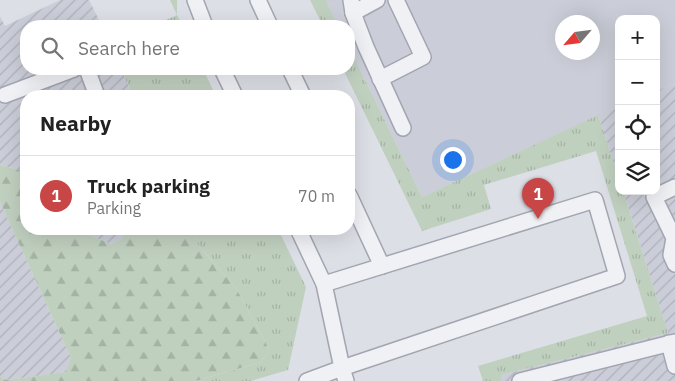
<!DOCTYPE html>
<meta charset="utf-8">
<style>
:root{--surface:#fff;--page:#f6f6f6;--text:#222;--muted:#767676;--line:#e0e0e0;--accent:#c84645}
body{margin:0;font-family:"IBM Plex Sans",sans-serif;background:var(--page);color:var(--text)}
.controls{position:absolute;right:15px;top:15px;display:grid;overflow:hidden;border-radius:10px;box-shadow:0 5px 20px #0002}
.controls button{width:45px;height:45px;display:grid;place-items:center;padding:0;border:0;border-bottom:1px solid var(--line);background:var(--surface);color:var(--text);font:25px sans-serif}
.compass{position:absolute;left:555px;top:15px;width:45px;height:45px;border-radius:50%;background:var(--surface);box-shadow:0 5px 20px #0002;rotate:242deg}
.you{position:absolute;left:452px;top:159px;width:18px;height:18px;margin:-12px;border:4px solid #fff;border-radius:50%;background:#1a73e8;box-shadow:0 0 0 8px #1a73e833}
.badge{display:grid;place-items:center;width:32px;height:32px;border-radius:50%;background:var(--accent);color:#fff;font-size:16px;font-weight:700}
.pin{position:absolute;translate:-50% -41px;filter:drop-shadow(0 1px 2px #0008)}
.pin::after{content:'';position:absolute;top:26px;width:18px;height:15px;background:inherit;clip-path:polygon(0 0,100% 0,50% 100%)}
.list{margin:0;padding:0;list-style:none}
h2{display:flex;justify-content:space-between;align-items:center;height:65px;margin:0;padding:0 20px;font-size:21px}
h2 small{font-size:16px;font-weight:400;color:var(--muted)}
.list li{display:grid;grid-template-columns:32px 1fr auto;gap:15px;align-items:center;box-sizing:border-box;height:80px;padding:0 20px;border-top:1px solid var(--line)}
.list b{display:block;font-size:19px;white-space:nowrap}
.list p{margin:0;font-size:16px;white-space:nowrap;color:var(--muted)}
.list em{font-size:16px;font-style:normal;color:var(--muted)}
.icon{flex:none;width:28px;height:28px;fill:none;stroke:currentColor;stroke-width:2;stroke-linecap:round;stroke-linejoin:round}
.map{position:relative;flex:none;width:675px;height:381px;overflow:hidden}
.search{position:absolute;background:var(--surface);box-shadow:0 5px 20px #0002;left:20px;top:20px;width:335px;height:55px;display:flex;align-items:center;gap:12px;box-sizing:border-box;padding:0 18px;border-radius:20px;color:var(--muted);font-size:19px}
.panel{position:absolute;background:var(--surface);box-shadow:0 5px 20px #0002;left:20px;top:90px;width:335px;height:145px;border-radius:20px}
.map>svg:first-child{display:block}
</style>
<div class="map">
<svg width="675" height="381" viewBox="0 0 675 381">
<defs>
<pattern id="industrial-furrows" width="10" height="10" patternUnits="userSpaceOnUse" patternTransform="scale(1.25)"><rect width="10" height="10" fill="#cbced8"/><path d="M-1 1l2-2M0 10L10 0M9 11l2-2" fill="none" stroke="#aeb1ba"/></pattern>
<pattern id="grass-tufts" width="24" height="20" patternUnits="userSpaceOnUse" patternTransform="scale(1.25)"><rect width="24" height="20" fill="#c0d0bf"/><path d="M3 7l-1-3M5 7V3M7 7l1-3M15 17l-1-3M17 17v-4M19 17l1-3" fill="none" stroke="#a5b3a5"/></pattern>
<pattern id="forest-firs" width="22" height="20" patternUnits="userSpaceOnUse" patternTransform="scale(1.25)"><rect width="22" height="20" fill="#c0d0bf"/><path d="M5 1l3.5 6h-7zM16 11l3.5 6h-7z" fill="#a5b3a5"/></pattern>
</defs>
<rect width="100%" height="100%" fill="#dddfe6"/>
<path fill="#cbced8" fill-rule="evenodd" d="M326,0H675V83L656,91V19H619V106L422,197L349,47V26H338ZM562,22H592V52H562Z"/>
<g fill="url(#industrial-furrows)">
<path d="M60,0H89L102,26H26V69H121L133,96H26V172L0,165V16L5,26Z"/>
<path d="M675,83V381H502L501,375L668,333L623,191H656V91Z"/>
<path d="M619,106V179L598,115Z"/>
<path d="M0,202L71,358L67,372L6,380L0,376Z"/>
<path d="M81,229H128L122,239L111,244L85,233Z"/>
</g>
<g fill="url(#grass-tufts)">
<path d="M170,0H177V15L183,26H153L177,15Z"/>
<path d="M310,0H326L338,26H323Z"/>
<path d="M349,47L422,197L598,115L619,179V191H623L668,333L501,375L502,381H483L478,366L647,316L596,151L484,185L491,209L422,231L343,69H349Z"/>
<path d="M121,69H203L216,96H133Z"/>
<path d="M191,229H278L306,287L288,370L251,381H196L261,362L269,351L266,343L236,288L198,245Z"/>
</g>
<path fill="url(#forest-firs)" d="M0,165L26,172V229H81L85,233L111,244L122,239L128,229H191L198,245L236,288L266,343L269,351L261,362L196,381H0V376L6,380L66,372L71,358L0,202Z"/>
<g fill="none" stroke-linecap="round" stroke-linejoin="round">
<g stroke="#a3a6b0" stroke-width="18">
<g id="minor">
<path d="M195,0L205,26"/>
<path d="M258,0L270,26"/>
<path d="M351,0L353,13L366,47L403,128"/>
<path d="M353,13L377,0"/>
<path d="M87,69L97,96"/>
<path d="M222,69L235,96"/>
<path d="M290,69L303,96"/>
<path d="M380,79L423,57L396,0"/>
<path d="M5,95L74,69"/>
<path d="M675,187L654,197L674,238L671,255L675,264"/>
<path d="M349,195L382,266"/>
<path d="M298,229L324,284L342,368L307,381"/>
<path d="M324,284L595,200L617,276L342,368L346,381"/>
<path d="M669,343L675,366"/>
<path d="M520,381L675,342"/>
</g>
</g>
<use href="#minor" stroke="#f0f1f5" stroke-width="15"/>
</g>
</svg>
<div class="controls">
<button>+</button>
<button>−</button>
<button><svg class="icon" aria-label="locate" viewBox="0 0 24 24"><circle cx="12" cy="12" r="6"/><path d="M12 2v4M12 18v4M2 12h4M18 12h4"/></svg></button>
<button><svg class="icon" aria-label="layers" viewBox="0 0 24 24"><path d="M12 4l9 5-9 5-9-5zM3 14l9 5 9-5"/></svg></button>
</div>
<svg class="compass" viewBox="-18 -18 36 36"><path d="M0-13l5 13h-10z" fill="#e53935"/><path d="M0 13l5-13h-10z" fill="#767676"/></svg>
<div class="you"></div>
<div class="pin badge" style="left:538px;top:219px">1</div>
<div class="search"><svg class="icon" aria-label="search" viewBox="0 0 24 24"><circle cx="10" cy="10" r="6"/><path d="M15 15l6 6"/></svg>Search here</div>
<section class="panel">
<h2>Nearby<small></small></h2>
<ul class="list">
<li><span class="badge">1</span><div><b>Truck parking</b><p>Parking</p></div><em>70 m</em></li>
</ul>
</section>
</div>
